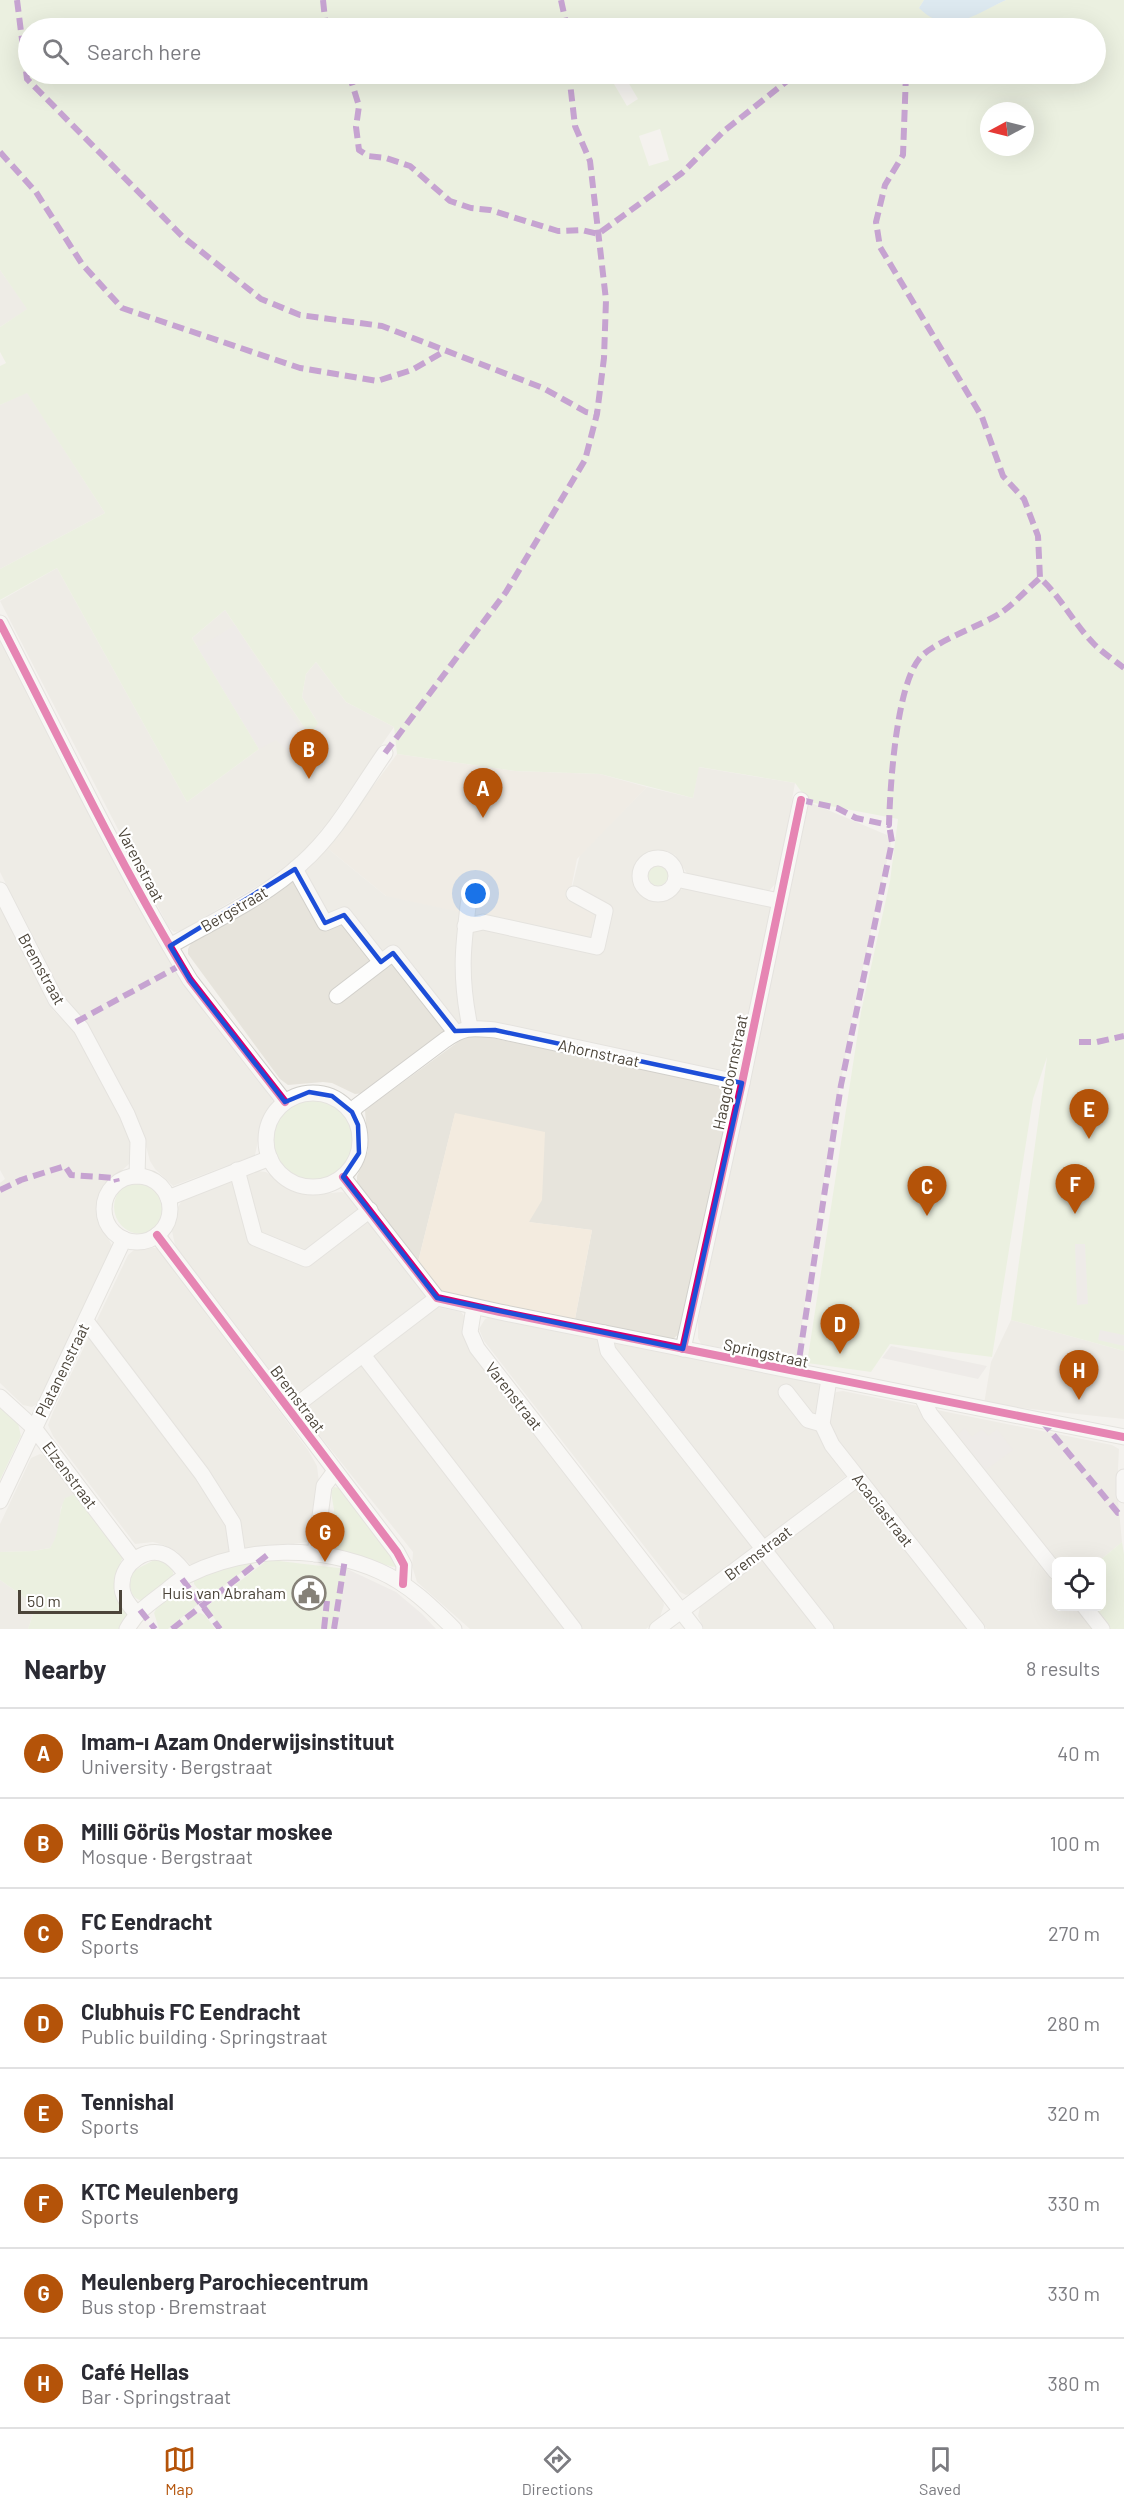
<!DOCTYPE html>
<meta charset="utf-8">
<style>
:root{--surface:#fff;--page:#f2f2f3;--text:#2b2b33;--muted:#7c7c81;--line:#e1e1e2;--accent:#b45309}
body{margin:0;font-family:Barlow,sans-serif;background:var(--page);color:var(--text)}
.controls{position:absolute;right:18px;bottom:18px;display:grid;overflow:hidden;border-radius:9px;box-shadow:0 6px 24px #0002}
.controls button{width:54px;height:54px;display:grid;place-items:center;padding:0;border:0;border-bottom:2px solid var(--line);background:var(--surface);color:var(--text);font:30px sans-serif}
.compass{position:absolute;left:980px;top:102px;width:54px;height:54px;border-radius:50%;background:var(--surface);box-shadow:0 6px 24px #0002;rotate:263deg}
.scale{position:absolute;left:18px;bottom:15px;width:104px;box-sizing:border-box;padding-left:6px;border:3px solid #4b4439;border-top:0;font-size:16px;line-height:21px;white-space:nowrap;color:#4b4439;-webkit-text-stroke:4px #fff;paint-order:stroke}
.you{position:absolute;left:476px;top:894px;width:21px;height:21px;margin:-15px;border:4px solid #fff;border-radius:50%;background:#1a73e8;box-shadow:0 0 0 9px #1a73e833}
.badge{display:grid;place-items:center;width:39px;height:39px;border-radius:50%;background:var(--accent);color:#fff;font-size:20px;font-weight:700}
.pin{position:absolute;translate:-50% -50px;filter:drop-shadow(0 2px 3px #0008)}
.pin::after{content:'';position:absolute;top:32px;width:21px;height:18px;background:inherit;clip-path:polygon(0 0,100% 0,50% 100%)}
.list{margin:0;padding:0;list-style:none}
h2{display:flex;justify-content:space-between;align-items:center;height:78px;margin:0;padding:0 24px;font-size:26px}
h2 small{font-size:20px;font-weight:400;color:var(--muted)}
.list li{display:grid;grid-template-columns:39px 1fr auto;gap:18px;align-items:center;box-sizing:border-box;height:90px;padding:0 24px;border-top:2px solid var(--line)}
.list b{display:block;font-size:22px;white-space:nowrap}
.list p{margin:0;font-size:20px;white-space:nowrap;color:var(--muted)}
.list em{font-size:20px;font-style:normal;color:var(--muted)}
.icon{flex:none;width:33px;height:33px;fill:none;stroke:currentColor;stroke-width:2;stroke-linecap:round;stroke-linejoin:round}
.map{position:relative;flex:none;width:1124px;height:1629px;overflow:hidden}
.search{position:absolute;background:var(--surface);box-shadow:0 6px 24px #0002;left:18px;right:18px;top:18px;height:66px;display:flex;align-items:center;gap:15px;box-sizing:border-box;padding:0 21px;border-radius:33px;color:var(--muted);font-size:22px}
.sheet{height:798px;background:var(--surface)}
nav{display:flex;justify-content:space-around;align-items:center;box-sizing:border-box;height:84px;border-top:2px solid var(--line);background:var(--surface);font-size:16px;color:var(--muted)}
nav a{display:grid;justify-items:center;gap:3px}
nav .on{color:var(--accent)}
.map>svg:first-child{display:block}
</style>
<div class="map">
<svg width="1124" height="1629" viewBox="0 0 1124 1629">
<rect width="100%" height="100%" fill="#f4f2ee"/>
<g fill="#e7e4dc">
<path d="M0,270L28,309L0,327Z"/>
<path d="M27,392L105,513L0,569V405Z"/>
<path d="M57,568L187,802L259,749L192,638L225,610L302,724L318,723L302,697L306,674L316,662L346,702L394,727L331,818L303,852L276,875L181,931L174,932L169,928L0,601Z"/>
<path d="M0,636L152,927L273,1101L261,1127L255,1155L173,1186L155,1169L150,1161L140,1124L84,1021L63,999L0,872Z"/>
<path d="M698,767L795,783L778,881L768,892L688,875L675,855L667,851L651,853L643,856L636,871L639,889L644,895L652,899L660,900L686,887L764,902L770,907L771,915L738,1067L733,1071L726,1072L471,1020L460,1023L366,1093L355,1094L332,1083L323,1082L288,1085L280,1079L188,954V949L191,943L285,888L327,848L386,896L569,900L580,854L647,787L693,798Z"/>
<path d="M809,802L887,835L891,843L853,1012L825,1173L802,1324L804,1364L701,1344L698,1338V1321Z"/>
<path d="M0,906L53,1010L84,1042L131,1139L132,1159L129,1164L105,1186L99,1195L98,1209L101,1222L112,1246L39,1403L32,1407L23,1405L0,1383V1183L5,1179L0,1170Z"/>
<path d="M477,1035L728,1086L733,1094L680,1333L673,1339L575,1319L592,1230L528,1222L455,1114L418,1262L357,1185V1176L368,1151L365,1110L462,1039Z"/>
<path d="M257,1171L266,1172L300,1193L313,1195L341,1192L351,1194L428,1298L307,1389L298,1391L283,1387L186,1261L175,1245L172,1231L177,1209L182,1200Z"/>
<path d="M147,1246L159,1249L308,1450L317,1466L319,1482L313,1536L307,1542L238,1552L198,1565L190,1564L176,1551L164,1545L153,1542L135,1544L53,1436L48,1425L53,1412L128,1255L134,1250Z"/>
<path d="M437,1307L461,1312L465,1317L466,1327L661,1593L664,1605L660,1617L646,1629H470L417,1582L412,1566L413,1552L308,1421L305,1417L308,1404Z"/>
<path d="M491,1317L816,1383L820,1386L819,1402L847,1475L694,1593L686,1595L680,1592L484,1341L479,1329L485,1319Z"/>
<path d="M1011,1320L1124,1351V1419L984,1404L991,1362Z"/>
<path d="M843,1391L1112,1445L1119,1449L1117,1489L1122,1542L1099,1561L1056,1562V1606L1089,1607L1106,1629H987L831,1433L828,1423L832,1398L836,1392Z"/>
<path d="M40,1454L51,1458L76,1494L61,1507L58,1537L50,1548L33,1551L0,1552V1524L31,1458Z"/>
<path d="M854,1490H860L971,1629H704L698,1616L700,1607Z"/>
<path d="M0,1580L36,1605L28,1629H0Z"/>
</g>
<path fill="#f3ebdf" d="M455,1113L545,1132L542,1200L529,1222L592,1230L575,1319L456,1298L442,1292L418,1262Z"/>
<path fill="#eae5da" d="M397,754L515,771L600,774L647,787L577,859L569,899L595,914L588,940L386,896L327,848Z"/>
<g fill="#e1eecf" fill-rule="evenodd">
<path d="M0,0H924L919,8L956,23L1006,0H1124V1351L1011,1320L1047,1057L1033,1099L992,1357L890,1344L871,1372L807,1363L861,1012L890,881L898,819L809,802L795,783L699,767L693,798L600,774L515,771L397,754L394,727L346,702L316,662L306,674L302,697L318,723L311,734L302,724L225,610L192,638L259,749L187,802L57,568L0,600V569L105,513L27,393L0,405V366L6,363L0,352V327L27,309L0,270ZM28,28H1096V74H28ZM625,77L638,99L627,106L614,84ZM989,111H1025V147H989ZM660,129L669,160L649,166L639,136Z"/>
<circle cx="657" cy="875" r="11"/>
<circle cx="314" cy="1140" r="42"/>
<circle cx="141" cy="1207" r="27"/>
<path d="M0,1403L17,1419L21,1436L0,1480Z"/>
<path d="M334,1487L340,1488L399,1567C391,1569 342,1551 329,1547L326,1542L334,1510L331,1492Z"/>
<path d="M76,1494L123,1557C110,1586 115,1586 131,1612L121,1629H28L36,1605L0,1580V1552L33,1551L50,1548C61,1532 57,1515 65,1498Z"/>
<path d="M1122,1542L1124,1554V1629H1106L1089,1607L1102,1606V1562L1099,1561Z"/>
<path d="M154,1560C166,1560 175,1566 173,1579L144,1601C128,1599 128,1583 133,1571Z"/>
<path d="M271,1560L347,1569L336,1629H222L206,1607L266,1561Z"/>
<path d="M255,1562L208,1598L204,1597L194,1584V1579L236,1563Z"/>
<path d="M179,1592L186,1594L198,1604L168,1629H159L154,1613C159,1602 167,1595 179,1592Z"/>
<path d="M200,1613L205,1615L215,1629H176L193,1615Z"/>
</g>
<g fill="#e6e3df">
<path d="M235,625L302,731L305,741L289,753L276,740L259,749L198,648Z"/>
<path d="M1075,1244H1085L1088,1304L1077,1305Z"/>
<path d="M1100,1330L1124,1335V1346L1098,1340Z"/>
<path d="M891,1346L987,1366L978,1379L882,1358Z"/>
<path d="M965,1428L972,1437L982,1429L988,1436L997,1429L1013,1450L983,1472L956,1436Z"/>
<path d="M347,1569L396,1592L422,1614L436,1629H336Z"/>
</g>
<path fill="#c0ddf1" d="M924,0H1006C975,14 948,37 919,8Z"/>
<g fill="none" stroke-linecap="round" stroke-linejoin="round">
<g stroke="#d2d0cb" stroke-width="17">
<g id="minor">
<path d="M0,623C62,743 120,865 190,980L285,1102"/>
<circle cx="658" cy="876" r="18"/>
<path d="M295,869L325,923L344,915L381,962"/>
<path d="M676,879L779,901"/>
<path d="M0,890L56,1000L81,1028L127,1114L138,1141L137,1176"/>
<path d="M465,926L483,922L597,947L605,911L574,894"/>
<path d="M170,946C213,921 266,897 302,863C336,833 359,790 385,753"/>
<path d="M337,996L393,953L456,1033"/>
<path d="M470,1027C459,974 463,944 470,891"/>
<circle cx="313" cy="1140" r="47"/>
<path d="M352,1112L357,1106L445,1040C465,1026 472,1028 495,1030L742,1083"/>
<path d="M237,1170L255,1238L306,1259L370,1210"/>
<circle cx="137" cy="1209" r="33"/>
<path d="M343,1177L437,1298L500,1312L1124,1437"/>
<path d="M168,1198L270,1158"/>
<path d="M157,1235L397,1552L404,1565L403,1584"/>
<path d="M474,1307L470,1332L477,1348L695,1629"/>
<path d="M86,1321L202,1474L233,1523L238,1557"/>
<path d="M604,1333L608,1351L826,1629"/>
<path d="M683,1349L742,1083L801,800"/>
<path d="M363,1355L574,1629"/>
<path d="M829,1379L822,1424L832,1445L977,1629"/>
<path d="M786,1392L808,1420L822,1424"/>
<path d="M0,1397L34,1428L134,1560"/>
<path d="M922,1397L930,1414L1056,1572"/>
<path d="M290,1410L437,1298"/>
<path d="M1124,1477V1495"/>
<path d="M0,1501L124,1239"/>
<path d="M315,1554L324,1486L335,1471"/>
<path d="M1084,1606L1102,1629"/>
<path d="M136,1613C129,1605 121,1596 122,1584C122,1563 147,1546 166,1555C175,1559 181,1568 187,1575"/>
<path d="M127,1629C137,1612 146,1606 162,1594C170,1588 179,1579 188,1575C247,1546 319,1545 379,1571C409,1584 432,1607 454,1629"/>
<path d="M657,1629L858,1478"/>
</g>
</g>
<use href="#minor" stroke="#fdfdfc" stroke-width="15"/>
<g stroke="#8e44ad" stroke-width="6" stroke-dasharray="12 6" stroke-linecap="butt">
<path d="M17,0L27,79L183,237L261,299L300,315L382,326L543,388L586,412L597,414"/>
<path d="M323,0L325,19L330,28"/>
<path d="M561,0L567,28"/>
<path d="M349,74L359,106L356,127L359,150L368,156L386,158L410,166L450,201L471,208L490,210L558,231L582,230L598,234L682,173L724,131L796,74"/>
<path d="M906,74L903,155L885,185L876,222L880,247L982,417L1003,476L1024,499L1038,536L1040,578C1061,597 1074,624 1094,644C1103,653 1114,660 1124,668"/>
<path d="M0,152L36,192L82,264L122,308L300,368L377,381L412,370L445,351"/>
<path d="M385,753L506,592L585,460L597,414L604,358L606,300L590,161L575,126L569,74"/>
<path d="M801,800L837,808L856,818L889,825C890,787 896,688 919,659C931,643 980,626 999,614C1012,606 1027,589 1040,578"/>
<path d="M76,1022L181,965"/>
<path d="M1079,1042H1097L1124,1036"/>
<path d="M0,1190L21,1180L65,1166L71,1175L116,1178L117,1182"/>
<path d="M797,1373L841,1085L892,842L889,825"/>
<path d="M1042,1421L1118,1513H1124"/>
<path d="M182,1579L220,1629"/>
<path d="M140,1610L155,1629"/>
<path d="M172,1629L270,1553"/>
<path d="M324,1629L327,1601"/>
<path d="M334,1629L345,1559"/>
</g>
<g stroke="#fff" stroke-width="11">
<g id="cycleway">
<path d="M0,623C62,743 120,865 190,980L285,1102"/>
<path d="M343,1177L437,1298L500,1312L1124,1437"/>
<path d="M157,1235L397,1552L404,1565L403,1584"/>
<path d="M683,1349L742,1083L801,800"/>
</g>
</g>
<use href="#cycleway" stroke="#d6006c" stroke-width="8"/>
</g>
<path d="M0 0H1124V1629H0ZM295,869L325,923L344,915L381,962L393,953L455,1031L495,1030L742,1083L683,1349L437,1298L343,1177L359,1153L358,1125L352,1112L332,1096L309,1092L285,1102L190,980L170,946Z" fill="#f4f2ee" fill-opacity=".55" fill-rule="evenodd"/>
<path fill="none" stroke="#1d4ed8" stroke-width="4.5" stroke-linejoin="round" d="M295,869L325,923L344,915L381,962L393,953L455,1031L495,1030L742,1083L683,1349L437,1298L343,1177L359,1153L358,1125L352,1112L332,1096L309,1092L285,1102L190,980L170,946Z"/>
<defs>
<g id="civic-ring" transform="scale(1.725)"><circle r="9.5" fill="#fff" stroke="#868178" stroke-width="1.5"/><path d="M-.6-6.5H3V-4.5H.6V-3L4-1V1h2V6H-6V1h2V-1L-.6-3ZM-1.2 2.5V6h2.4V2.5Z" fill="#868178"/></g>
</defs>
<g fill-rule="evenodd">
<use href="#civic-ring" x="309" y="1593"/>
</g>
<g text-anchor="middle" stroke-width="4.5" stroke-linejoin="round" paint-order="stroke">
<g font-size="16" fill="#4b4439" stroke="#fff">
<text transform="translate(141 865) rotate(62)" y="6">Varenstraat</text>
<text transform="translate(234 909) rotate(-30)" y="6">Bergstraat</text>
<text transform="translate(42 969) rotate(61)" y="6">Bremstraat</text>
<text transform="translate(599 1053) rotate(12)" y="6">Ahornstraat</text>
<text transform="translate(730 1072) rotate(-78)" y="6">Haagdoornstraat</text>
<text transform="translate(766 1353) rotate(12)" y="6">Springstraat</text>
<text transform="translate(62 1370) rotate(-64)" y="6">Platanenstraat</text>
<text transform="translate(514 1396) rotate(52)" y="6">Varenstraat</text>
<text transform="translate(298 1399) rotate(53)" y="6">Bremstraat</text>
<text transform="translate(70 1475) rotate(53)" y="6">Elzenstraat</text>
<text transform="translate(883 1510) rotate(52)" y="6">Acaciastraat</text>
<text transform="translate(758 1553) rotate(-37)" y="6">Bremstraat</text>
</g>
<g font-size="16" fill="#4b4439" stroke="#fff" text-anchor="end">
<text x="286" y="1599">Huis van Abraham</text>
</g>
</g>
</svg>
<div class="controls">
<button><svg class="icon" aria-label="locate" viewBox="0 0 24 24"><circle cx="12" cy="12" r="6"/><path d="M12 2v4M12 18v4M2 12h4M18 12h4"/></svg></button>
</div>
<svg class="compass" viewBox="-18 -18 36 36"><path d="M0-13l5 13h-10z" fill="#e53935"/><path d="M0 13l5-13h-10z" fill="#7c7c81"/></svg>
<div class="scale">50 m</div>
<div class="you"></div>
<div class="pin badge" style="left:483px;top:818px">A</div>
<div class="pin badge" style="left:309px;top:779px">B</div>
<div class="pin badge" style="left:927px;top:1216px">C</div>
<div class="pin badge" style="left:840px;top:1354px">D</div>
<div class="pin badge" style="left:1089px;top:1139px">E</div>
<div class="pin badge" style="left:1075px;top:1214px">F</div>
<div class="pin badge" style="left:325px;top:1562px">G</div>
<div class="pin badge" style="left:1079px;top:1400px">H</div>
<div class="search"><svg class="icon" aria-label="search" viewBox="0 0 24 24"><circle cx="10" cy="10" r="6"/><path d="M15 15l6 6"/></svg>Search here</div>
</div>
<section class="sheet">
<h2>Nearby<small>8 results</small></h2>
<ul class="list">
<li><span class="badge">A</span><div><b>Imam-ı Azam Onderwijsinstituut</b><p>University · Bergstraat</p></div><em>40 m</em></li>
<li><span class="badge">B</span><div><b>Milli Görüs Mostar moskee</b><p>Mosque · Bergstraat</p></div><em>100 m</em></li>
<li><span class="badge">C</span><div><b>FC Eendracht</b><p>Sports</p></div><em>270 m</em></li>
<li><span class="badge">D</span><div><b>Clubhuis FC Eendracht</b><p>Public building · Springstraat</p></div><em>280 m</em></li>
<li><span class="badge">E</span><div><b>Tennishal</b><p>Sports</p></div><em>320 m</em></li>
<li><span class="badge">F</span><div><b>KTC Meulenberg</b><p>Sports</p></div><em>330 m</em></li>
<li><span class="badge">G</span><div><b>Meulenberg Parochiecentrum</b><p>Bus stop · Bremstraat</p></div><em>330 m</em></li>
<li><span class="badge">H</span><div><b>Café Hellas</b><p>Bar · Springstraat</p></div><em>380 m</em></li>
</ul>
</section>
<nav>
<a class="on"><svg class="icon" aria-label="map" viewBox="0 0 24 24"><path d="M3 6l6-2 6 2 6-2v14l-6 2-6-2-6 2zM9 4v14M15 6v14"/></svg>Map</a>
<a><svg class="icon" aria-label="directions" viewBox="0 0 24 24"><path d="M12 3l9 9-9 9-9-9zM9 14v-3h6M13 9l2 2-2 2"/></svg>Directions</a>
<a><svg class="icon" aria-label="saved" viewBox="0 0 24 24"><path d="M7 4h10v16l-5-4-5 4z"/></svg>Saved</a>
</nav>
